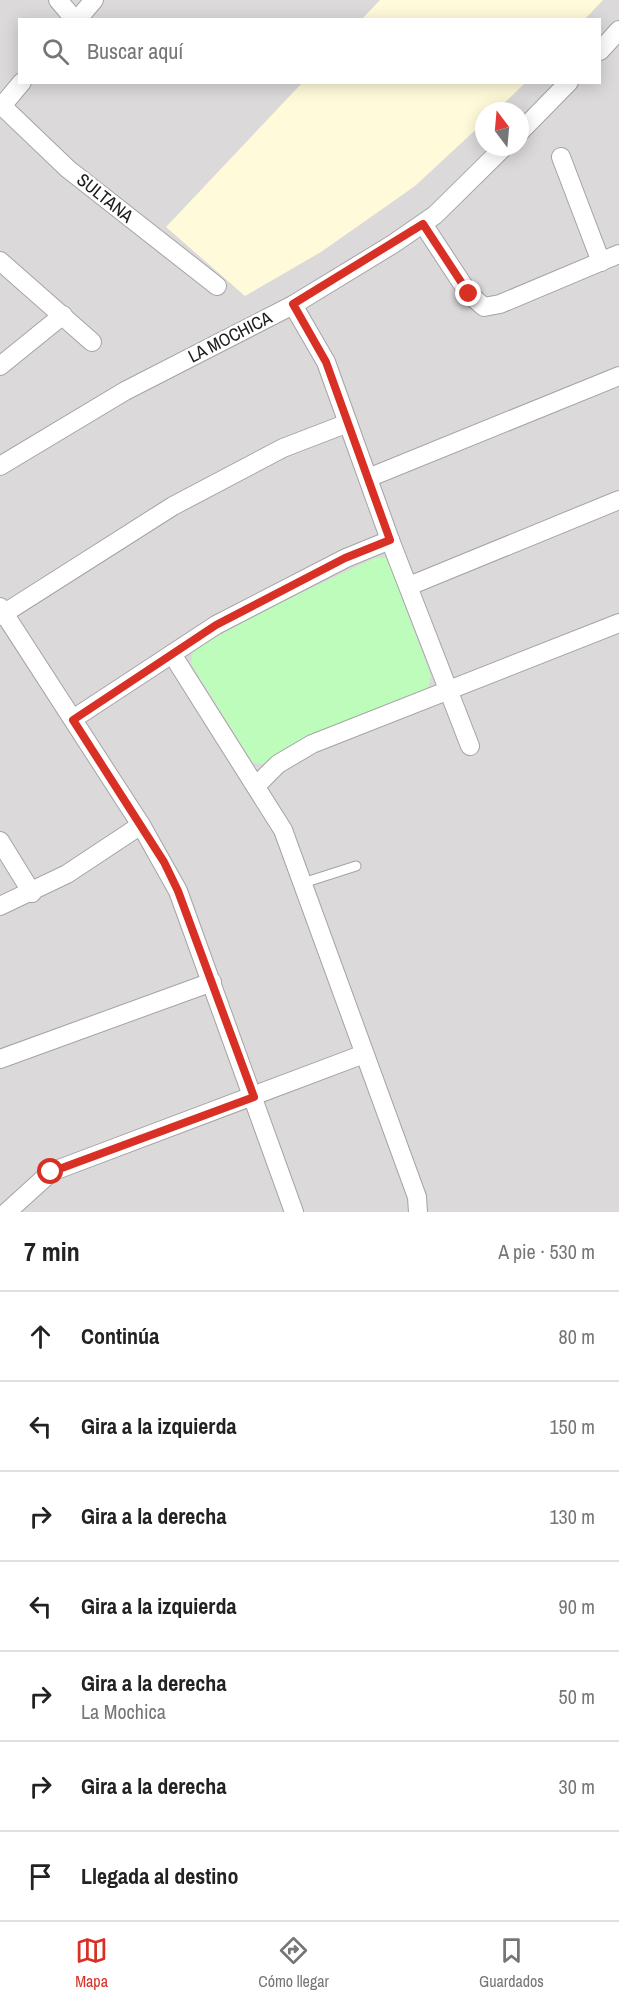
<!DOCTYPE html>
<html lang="es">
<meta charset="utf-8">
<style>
:root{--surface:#fff;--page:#f6f6f6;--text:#222;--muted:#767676;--line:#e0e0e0;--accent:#d93025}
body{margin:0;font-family:"Archivo Narrow",sans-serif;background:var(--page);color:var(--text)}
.compass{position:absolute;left:475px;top:102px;width:54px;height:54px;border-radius:50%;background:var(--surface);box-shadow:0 3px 15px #0003;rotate:344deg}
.stop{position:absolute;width:18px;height:18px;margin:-14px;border:4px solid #d93025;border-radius:50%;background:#fff}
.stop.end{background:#d93025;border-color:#fff;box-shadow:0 2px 6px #0008}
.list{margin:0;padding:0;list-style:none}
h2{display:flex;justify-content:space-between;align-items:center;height:78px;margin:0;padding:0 24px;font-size:26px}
h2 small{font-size:20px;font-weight:400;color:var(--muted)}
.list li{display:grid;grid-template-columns:39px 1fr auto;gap:18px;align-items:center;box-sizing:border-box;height:90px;padding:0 24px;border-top:2px solid var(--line)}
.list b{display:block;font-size:22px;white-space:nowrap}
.list p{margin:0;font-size:20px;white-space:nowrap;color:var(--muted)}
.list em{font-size:20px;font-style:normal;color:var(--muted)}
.icon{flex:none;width:33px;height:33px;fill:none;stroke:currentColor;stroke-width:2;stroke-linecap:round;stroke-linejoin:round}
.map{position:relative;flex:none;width:619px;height:1212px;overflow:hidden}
.search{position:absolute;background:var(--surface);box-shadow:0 3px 15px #0003;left:18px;right:18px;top:18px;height:66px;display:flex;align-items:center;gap:15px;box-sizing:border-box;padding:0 21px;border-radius:0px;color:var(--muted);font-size:22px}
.sheet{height:708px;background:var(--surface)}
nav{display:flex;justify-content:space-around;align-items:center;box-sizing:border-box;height:84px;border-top:2px solid var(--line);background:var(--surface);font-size:16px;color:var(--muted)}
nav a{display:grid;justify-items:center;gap:3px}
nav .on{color:var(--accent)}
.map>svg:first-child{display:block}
</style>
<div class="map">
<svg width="619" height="1212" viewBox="0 0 619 1212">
<rect width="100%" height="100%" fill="#efe9e2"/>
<path fill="#dbd9da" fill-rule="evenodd" d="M0,0H619V1212H0ZM20,20H600V82H20ZM484,111H520V147H484Z"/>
<g fill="#fffbda">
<path d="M380,0H603L585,19H362Z"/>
<path d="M302,83V82L525,83L496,111H484V122L415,186L321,252L245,296L166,227Z"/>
</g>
<path fill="#bdfcbb" d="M375,558H387L431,676L427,692L308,738L263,764L253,763L191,664L193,650L273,606Z"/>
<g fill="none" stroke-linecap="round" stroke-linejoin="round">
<g stroke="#a4a4a4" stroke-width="11">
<path id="service" d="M303,883L356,866"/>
</g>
<g stroke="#a4a4a4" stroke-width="20">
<g id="minor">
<path d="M58,0L75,20"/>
<path d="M77,20L94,0"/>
<path d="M600,51L619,30"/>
<path d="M0,104L68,169L217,286"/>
<path d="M2,106L22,82"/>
<path d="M520,132L569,82"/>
<path d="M561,157L601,262"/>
<path d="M423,224L469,294L484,307L500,304L619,254"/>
<path d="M0,261L92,342"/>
<path d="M293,305L326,362L390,540L470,746"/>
<path d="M0,366L63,315"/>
<path d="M0,466L125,391L293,305L393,244L435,215L504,147"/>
<path d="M368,478L619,376"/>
<path d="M409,586L619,500"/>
<path d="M0,607L141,825L178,891L294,1212"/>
<path d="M0,616L173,506L283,448L348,423"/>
<path d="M172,654L283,830L417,1197L418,1212"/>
<path d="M73,719L216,625L346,558L390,540"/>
<path d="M256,786L278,764L312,744L619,623"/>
<path d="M0,841L32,893"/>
<path d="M0,906L67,874L141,825"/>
<path d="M0,1059L212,982"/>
<path d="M7,1212L51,1172L364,1054"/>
</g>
</g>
<use href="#service" stroke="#fff" stroke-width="9"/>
<use href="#minor" stroke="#fff" stroke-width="18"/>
</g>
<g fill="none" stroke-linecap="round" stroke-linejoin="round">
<path stroke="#d93025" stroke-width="8" d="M51,1172L254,1097L178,891L164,862L73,720L216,625L345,558L390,540L326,362L293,304L423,224L469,294"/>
</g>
<g text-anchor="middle" stroke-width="5" stroke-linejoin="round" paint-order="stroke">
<g font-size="18" fill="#1d1d1d" stroke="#fff">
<text transform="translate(105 198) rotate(39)" y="6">SULTANA</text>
<text transform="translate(230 337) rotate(-27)" y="6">LA MOCHICA</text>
</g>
</g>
</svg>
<svg class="compass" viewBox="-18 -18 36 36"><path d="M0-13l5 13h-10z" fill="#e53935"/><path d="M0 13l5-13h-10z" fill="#767676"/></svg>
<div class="stop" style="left:51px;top:1172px"></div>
<div class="stop end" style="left:469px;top:294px"></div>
<div class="search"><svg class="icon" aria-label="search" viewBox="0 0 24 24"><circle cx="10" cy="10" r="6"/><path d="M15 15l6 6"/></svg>Buscar aquí</div>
</div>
<section class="sheet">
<h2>7 min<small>A pie · 530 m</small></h2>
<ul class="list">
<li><svg class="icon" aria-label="ahead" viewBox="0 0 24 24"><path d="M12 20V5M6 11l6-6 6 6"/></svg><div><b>Continúa</b></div><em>80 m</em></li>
<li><svg class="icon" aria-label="left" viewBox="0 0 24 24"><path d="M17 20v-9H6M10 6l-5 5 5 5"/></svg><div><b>Gira a la izquierda</b></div><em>150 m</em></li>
<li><svg class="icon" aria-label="right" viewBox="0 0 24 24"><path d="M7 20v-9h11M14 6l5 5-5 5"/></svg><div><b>Gira a la derecha</b></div><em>130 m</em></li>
<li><svg class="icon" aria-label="left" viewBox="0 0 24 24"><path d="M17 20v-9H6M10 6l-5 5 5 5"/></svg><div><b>Gira a la izquierda</b></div><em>90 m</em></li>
<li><svg class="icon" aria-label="right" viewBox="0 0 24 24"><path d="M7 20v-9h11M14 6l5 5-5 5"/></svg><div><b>Gira a la derecha</b><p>La Mochica</p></div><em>50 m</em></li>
<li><svg class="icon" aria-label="right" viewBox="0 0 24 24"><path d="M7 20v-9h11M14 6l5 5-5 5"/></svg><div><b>Gira a la derecha</b></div><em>30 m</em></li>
<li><svg class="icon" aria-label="arrive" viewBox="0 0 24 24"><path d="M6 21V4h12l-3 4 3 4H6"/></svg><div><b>Llegada al destino</b></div></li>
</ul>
</section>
<nav>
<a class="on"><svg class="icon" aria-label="map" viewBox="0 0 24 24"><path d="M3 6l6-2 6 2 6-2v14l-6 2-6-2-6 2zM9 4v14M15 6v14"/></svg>Mapa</a>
<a><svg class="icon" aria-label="directions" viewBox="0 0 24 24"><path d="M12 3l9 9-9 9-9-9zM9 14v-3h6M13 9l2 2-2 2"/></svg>Cómo llegar</a>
<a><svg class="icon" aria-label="saved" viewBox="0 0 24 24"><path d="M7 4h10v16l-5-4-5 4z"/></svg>Guardados</a>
</nav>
